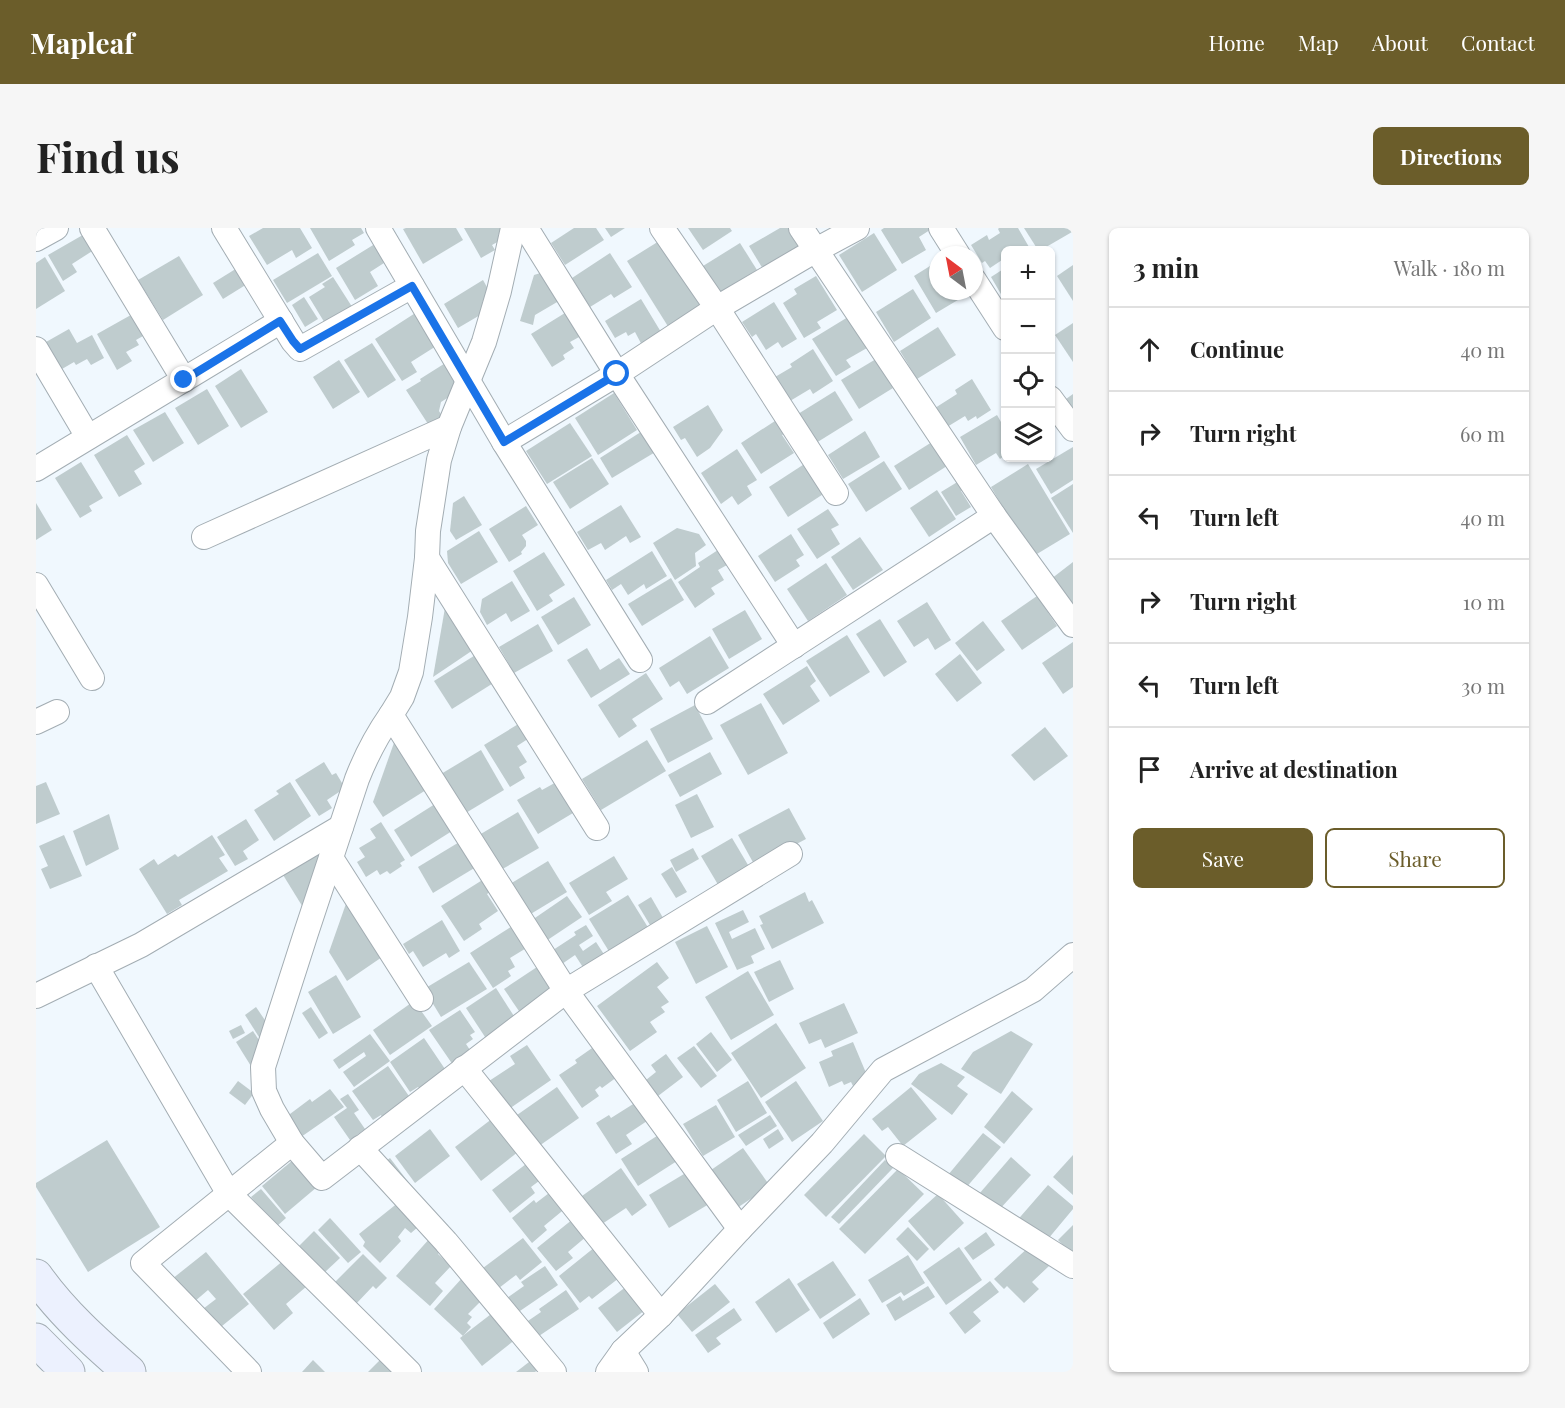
<!DOCTYPE html>
<meta charset="utf-8">
<style>
:root{--surface:#fff;--page:#f6f6f6;--text:#222;--muted:#767676;--line:#e0e0e0;--accent:#6b5d2a}
body{margin:0;font-family:"Playfair Display",serif;background:var(--page);color:var(--text)}
.controls{position:absolute;right:18px;top:18px;display:grid;overflow:hidden;border-radius:9px;box-shadow:0 2px 4px #0004}
.controls button{width:54px;height:54px;display:grid;place-items:center;padding:0;border:0;border-bottom:2px solid var(--line);background:var(--surface);color:var(--text);font:30px sans-serif}
.compass{position:absolute;left:893px;top:18px;width:54px;height:54px;border-radius:50%;background:var(--surface);box-shadow:0 2px 4px #0004;rotate:328deg}
.stop{position:absolute;width:18px;height:18px;margin:-14px;border:4px solid #1a73e8;border-radius:50%;background:#fff}
.stop.end{background:#1a73e8;border-color:#fff;box-shadow:0 2px 6px #0008}
.list{margin:0;padding:0;list-style:none}
h2{display:flex;justify-content:space-between;align-items:center;height:78px;margin:0;padding:0 24px;font-size:26px}
h2 small{font-size:20px;font-weight:400;color:var(--muted)}
.list li{display:grid;grid-template-columns:39px 1fr auto;gap:18px;align-items:center;box-sizing:border-box;height:84px;padding:0 24px;border-top:2px solid var(--line)}
.list b{display:block;font-size:22px;white-space:nowrap}
.list em{font-size:20px;font-style:normal;color:var(--muted)}
.actions{display:flex;gap:12px;padding:18px 24px}
.actions a{flex:1;padding:14px 0;border:2px solid var(--accent);border-radius:9px;text-align:center;font-size:21px;color:var(--accent)}
.actions .main{background:var(--accent);color:#fff}
.icon{flex:none;width:33px;height:33px;fill:none;stroke:currentColor;stroke-width:2;stroke-linecap:round;stroke-linejoin:round}
.map{position:relative;flex:none;width:1037px;height:1144px;overflow:hidden;border-radius:9px}
header{display:flex;align-items:center;gap:36px;box-sizing:border-box;height:84px;padding:0 30px;background:var(--accent);color:#fff}
header strong{font-size:28px}
nav{display:flex;gap:33px;margin-inline-start:auto;font-size:21px}
.intro{display:flex;align-items:center;justify-content:space-between;box-sizing:border-box;height:144px;padding:0 36px}
h1{margin:0;font-size:42px}
.button{padding:15px 27px;border-radius:9px;background:var(--accent);color:#fff;font-size:21px;font-weight:700}
main{display:flex;gap:36px;padding:0 36px}
aside{flex:1;background:var(--surface);border-radius:9px;box-shadow:0 2px 4px #0004}
.map>svg:first-child{display:block}
</style>
<header>
<strong>Mapleaf</strong>
<nav><a>Home</a><a>Map</a><a>About</a><a>Contact</a></nav>
</header>
<div class="intro"><h1>Find us</h1><a class="button">Directions</a></div>
<main>
<div class="map">
<svg width="1037" height="1144" viewBox="0 0 1037 1144">
<rect width="100%" height="100%" fill="#f0f8fe"/>
<g fill="#bfccce">
<path d="M227,0H264L276,20L260,30L256,22L231,37L213,8Z"/>
<path d="M274,0H325L328,5L316,12L319,17L293,33Z"/>
<path d="M370,0H420L427,12L387,36L367,1Z"/>
<path d="M428,0H468L469,2L462,7L465,12L456,17L459,22L445,30Z"/>
<path d="M538,0H560L568,12L529,37L515,15Z"/>
<path d="M569,0H589L575,9Z"/>
<path d="M652,0H694L696,3L667,22Z"/>
<path d="M744,0H753L767,24L730,46L713,18Z"/>
<path d="M848,0H897L883,9L890,22L866,36L845,2Z"/>
<path d="M963,0H982L993,19L988,22H969V30L954,40L949,33L946,35L935,17L951,7L953,12L964,5L962,1Z"/>
<path d="M988,0H1034L1036,4L1005,22H1002Z"/>
<path d="M52,4L61,20L36,36L41,44L27,53L12,27Z"/>
<path d="M838,5L861,42L826,64L803,27Z"/>
<path d="M628,10L670,76L633,100L591,33Z"/>
<path d="M342,14L350,27L345,29L348,35L334,44L342,58L319,72L300,40Z"/>
<path d="M704,15L721,42L683,65L667,38Z"/>
<path d="M282,25L296,48L251,75L237,52Z"/>
<path d="M574,25L596,59L578,70L575,66L554,79L536,50Z"/>
<path d="M143,28L167,67L127,92L102,52Z"/>
<path d="M9,29L29,63L0,81V35Z"/>
<path d="M902,33V63H937L900,85L878,48Z"/>
<path d="M206,37L216,53L187,71L177,55Z"/>
<path d="M1037,37V73L1021,48Z"/>
<path d="M969,40V73L955,49Z"/>
<path d="M511,43L528,70L499,87L497,97L484,93L498,47Z"/>
<path d="M780,48L801,82L781,94L785,100L768,110L747,75L761,66L758,61Z"/>
<path d="M297,49L320,85L290,97L273,69L289,59L286,56Z"/>
<path d="M447,52L456,68L446,74L451,83L422,100L408,76Z"/>
<path d="M877,61L895,90L858,114L840,84Z"/>
<path d="M268,69L282,91L269,99L256,77Z"/>
<path d="M605,71L628,109L608,121L599,104L592,108L590,104L579,110L569,93Z"/>
<path d="M738,74L761,111L746,120L742,114L730,122L720,106L716,109L706,94Z"/>
<path d="M537,80L545,108L534,114L538,120L527,127L529,131L516,139L495,106Z"/>
<path d="M384,82L405,115L375,134L381,144L366,153L339,111Z"/>
<path d="M102,83L114,104L100,112L103,117L90,124L96,133L81,142L61,106Z"/>
<path d="M812,89L831,120L810,132L815,139L800,148L776,111Z"/>
<path d="M1037,95V134L1019,107Z"/>
<path d="M902,99L920,127L881,151L864,123Z"/>
<path d="M33,101L41,115L56,107L68,130L55,137L51,131L40,137L38,134L26,141L10,114Z"/>
<path d="M336,115L360,152L332,170L308,132Z"/>
<path d="M777,121L797,153L777,166L774,161L754,173L739,149L756,139L754,136Z"/>
<path d="M840,131L857,160L823,181L805,152Z"/>
<path d="M303,132L324,164L297,181L277,149Z"/>
<path d="M411,134L427,160L405,174L403,183L406,188L392,196L370,162L385,153L384,151Z"/>
<path d="M205,141L232,184L205,200L179,158Z"/>
<path d="M936,151L955,182L941,191L940,188L932,193L929,188L911,199L899,180L921,166L919,162Z"/>
<path d="M171,161L193,198L162,217L139,180Z"/>
<path d="M799,163L817,192L780,215L762,186Z"/>
<path d="M578,165L601,202L562,227L539,190Z"/>
<path d="M1037,166V183L1030,171Z"/>
<path d="M672,177L687,202L674,220L661,229L649,210L645,212L637,199Z"/>
<path d="M129,184L148,215L117,234L97,202Z"/>
<path d="M961,187L969,201V227L964,231L960,225L940,237L924,209Z"/>
<path d="M742,191L750,205L746,207L758,225L725,246L705,215Z"/>
<path d="M534,195L556,228L511,256L490,223Z"/>
<path d="M608,202L621,223L576,250L564,230Z"/>
<path d="M829,203L844,229L807,251L792,227Z"/>
<path d="M91,207L109,236L98,243L106,256L83,269L58,227Z"/>
<path d="M896,214L911,238L873,262L858,238Z"/>
<path d="M1037,219V252L1015,266L1000,241Z"/>
<path d="M701,221L721,252L711,258L716,267L702,277L696,268L685,276L665,245Z"/>
<path d="M556,230L573,256L534,281L517,254Z"/>
<path d="M773,233L792,263L752,289L733,259Z"/>
<path d="M848,233L866,261L830,284L812,256Z"/>
<path d="M45,234L67,270L53,278L56,283L44,290L19,250Z"/>
<path d="M992,236L1034,306L996,329L955,259Z"/>
<path d="M923,253L928,261L925,263L935,279L920,288L905,264Z"/>
<path d="M1037,256V305L1015,270Z"/>
<path d="M901,262L920,291L893,309L874,280Z"/>
<path d="M428,268L446,297L420,312L414,303L417,275Z"/>
<path d="M0,275L16,302L0,312Z"/>
<path d="M585,277L605,309L594,315L590,308L569,322L565,315L552,322L541,304Z"/>
<path d="M490,278L502,297L486,307L490,313V318L485,324L486,326L473,334L453,301Z"/>
<path d="M792,281L803,297L795,301L804,316L781,331L761,301Z"/>
<path d="M641,300L663,306L670,317L659,325L660,338L639,352L617,315Z"/>
<path d="M443,303L462,334L425,356L412,335L411,323Z"/>
<path d="M755,306L768,327L760,332L764,338L739,354L722,328Z"/>
<path d="M824,309L847,342L817,362L795,329Z"/>
<path d="M682,322L691,337L682,342L688,352L675,360L679,366L659,380L642,354L664,339L662,335Z"/>
<path d="M616,323L631,348L610,361L608,356L592,367L585,356L576,362L570,352Z"/>
<path d="M508,324L529,357L513,367L517,373L501,383L477,343Z"/>
<path d="M1037,334V380L1015,351Z"/>
<path d="M790,335L811,367L772,393L751,361Z"/>
<path d="M635,350L648,372L606,398L592,376Z"/>
<path d="M476,353L494,383L475,394L470,385L451,397L444,384L446,371Z"/>
<path d="M1001,368L1021,398L986,422L965,393Z"/>
<path d="M538,369L555,397L522,417L505,389Z"/>
<path d="M410,374L440,420L397,449Z"/>
<path d="M891,374L915,412L899,422L892,410L878,419L861,393Z"/>
<path d="M709,382L726,411L693,431L676,401Z"/>
<path d="M844,391L871,434L848,449L820,406Z"/>
<path d="M947,393L969,422L941,443L919,415Z"/>
<path d="M502,396L517,423L478,445L463,419Z"/>
<path d="M811,407L834,444L794,469L770,433Z"/>
<path d="M674,408L693,440L651,466L643,453L634,459L623,440Z"/>
<path d="M1037,414V459L1027,466L1006,435Z"/>
<path d="M551,420L564,442L583,430L594,446L555,470L531,432Z"/>
<path d="M441,426L459,454L416,481L398,453Z"/>
<path d="M924,426L946,455L921,474L899,446Z"/>
<path d="M771,438L780,453L774,458L784,473L747,497L727,466Z"/>
<path d="M610,445L627,471L596,491L601,498L583,510L562,477Z"/>
<path d="M725,475L752,525L712,547L684,497Z"/>
<path d="M659,477L677,511L632,535L614,501Z"/>
<path d="M489,492L498,507L481,518L491,534L483,539L489,550L474,559L448,517Z"/>
<path d="M1009,499L1032,528L998,553L975,527Z"/>
<path d="M359,512L390,562L347,589L337,574Z"/>
<path d="M611,512L630,543L565,582L546,551Z"/>
<path d="M445,522L468,562L428,586L405,546Z"/>
<path d="M674,524L686,546L644,569L632,547Z"/>
<path d="M288,534L296,547L300,545L309,560L291,572L296,580L283,588L259,552Z"/>
<path d="M524,552L542,582L502,606L481,572L504,559L506,562Z"/>
<path d="M10,554L24,586L0,596V558Z"/>
<path d="M254,554L275,588L238,613L218,582L243,566L240,563Z"/>
<path d="M661,566L678,599L655,610L639,577Z"/>
<path d="M399,576L416,603L375,629L358,602Z"/>
<path d="M753,580L770,611L719,638L702,607Z"/>
<path d="M482,584L503,620L463,643L443,607Z"/>
<path d="M73,586L83,621L50,638L37,603Z"/>
<path d="M210,591L223,612L207,623L212,631L199,638L181,609Z"/>
<path d="M345,594L369,632L364,635L366,638L354,646L351,643L344,647L341,642L330,649L321,634L329,629L323,620L340,610L334,601Z"/>
<path d="M28,607L46,648L14,661L5,641L12,638L3,618Z"/>
<path d="M176,607L189,627L183,630L192,643L143,672L146,677L131,686L103,641L118,631L122,637L139,626L142,629Z"/>
<path d="M696,610L715,642L684,660L665,628Z"/>
<path d="M425,613L440,639L397,665L382,639Z"/>
<path d="M657,620L663,631L640,644L634,632Z"/>
<path d="M287,623L268,681L244,642Z"/>
<path d="M578,628L592,651L570,664L576,673L553,687L533,655Z"/>
<path d="M512,633L531,664L493,687L474,656Z"/>
<path d="M636,639L651,664L640,670L625,646Z"/>
<path d="M448,651L455,663L451,666L462,683L443,696L446,701L428,713L405,678Z"/>
<path d="M769,664L773,674L776,672L788,695L736,721L724,697L727,696L723,688Z"/>
<path d="M592,667L613,701L574,725L553,691Z"/>
<path d="M531,668L546,689L510,713L496,692Z"/>
<path d="M615,669L630,695L617,702L602,677Z"/>
<path d="M312,670L349,727L311,753L293,724Z"/>
<path d="M707,682L713,694L693,704L696,711L719,700L729,721L715,728L718,735L701,742L679,695Z"/>
<path d="M406,692L424,723L413,730L410,725L387,739L377,723L373,726L367,716Z"/>
<path d="M478,697L492,719L474,730L479,739L472,743L475,748L457,760L434,725Z"/>
<path d="M550,697L557,708L543,717L547,723L560,714L571,731L550,744L539,727L523,738L514,724L540,707L538,704Z"/>
<path d="M671,698L692,739L660,756L639,714Z"/>
<path d="M744,732L758,761L733,774L718,744Z"/>
<path d="M433,734L451,761L405,789L388,761Z"/>
<path d="M621,734L633,750L621,759L633,774L625,779L629,784L614,794L621,804L594,823L561,778Z"/>
<path d="M501,739L520,768L487,789L468,761Z"/>
<path d="M712,743L738,787L695,812L669,769Z"/>
<path d="M300,747L325,789L297,806L272,764Z"/>
<path d="M460,760L483,796L453,815L430,780Z"/>
<path d="M378,773L396,798L354,827L337,802Z"/>
<path d="M808,775L822,805L789,820L785,811L773,816L763,795Z"/>
<path d="M220,779L235,801L223,809L209,787Z"/>
<path d="M275,779L292,805L283,811L266,785Z"/>
<path d="M424,782L439,804L434,807L437,811L430,816L436,825L417,837L393,802Z"/>
<path d="M740,795L770,840L725,870L695,825Z"/>
<path d="M205,797L209,805L197,811L193,803Z"/>
<path d="M217,803L228,820L218,843L200,814Z"/>
<path d="M975,803L997,816L965,866L925,841L937,824Z"/>
<path d="M675,804L696,832L681,844L660,816Z"/>
<path d="M334,806L354,833L318,859L307,844L330,828L328,824L303,841L297,832Z"/>
<path d="M388,810L411,844L385,862L382,859L374,864L354,834Z"/>
<path d="M817,814L833,852L817,858L815,854L808,857L806,853L793,859L783,834L797,828L795,823Z"/>
<path d="M491,817L515,852L473,881L453,853L479,836L474,828Z"/>
<path d="M559,818L581,849L566,860L564,858L559,862L563,868L546,880L523,847L541,835L539,832Z"/>
<path d="M658,818L681,848L665,860L641,830Z"/>
<path d="M630,826L647,849L622,868L610,852L620,844L615,837Z"/>
<path d="M905,835L929,849L921,858L932,866L916,887L875,856L883,846Z"/>
<path d="M352,838L375,871L347,891L345,887L337,892L316,863Z"/>
<path d="M202,853L218,865L209,877L193,865Z"/>
<path d="M712,853L731,885L700,904L681,872Z"/>
<path d="M760,853L787,893L756,914L729,874Z"/>
<path d="M521,859L543,890L503,918L481,887Z"/>
<path d="M875,859L901,891L867,918L852,899L846,903L836,891Z"/>
<path d="M294,861L308,879L265,909L250,889L274,871L276,874Z"/>
<path d="M976,863L997,881L968,916L948,899Z"/>
<path d="M312,866L323,882L318,885L329,901L314,912L298,889L311,880L304,871Z"/>
<path d="M602,873L614,891L590,907L596,916L580,926L560,895L573,887L575,890Z"/>
<path d="M680,877L699,909L667,928L647,896Z"/>
<path d="M461,887L487,920L445,953L419,919Z"/>
<path d="M734,887L741,898L710,918L702,907Z"/>
<path d="M394,901L414,928L379,955L359,928Z"/>
<path d="M742,901L748,911L733,921L727,911Z"/>
<path d="M947,905L965,919L929,961L912,947Z"/>
<path d="M624,906L641,933L602,958L585,931Z"/>
<path d="M828,906L850,928L790,989L768,967Z"/>
<path d="M71,912L124,999L52,1044L0,959V955Z"/>
<path d="M707,920L734,958L701,980L675,942Z"/>
<path d="M1037,927V967L1017,949Z"/>
<path d="M975,929L995,947L962,983L943,966Z"/>
<path d="M354,930L373,955L365,961L346,936Z"/>
<path d="M257,932L281,959L249,986L226,958Z"/>
<path d="M849,932L857,940L803,996L795,989Z"/>
<path d="M494,933L507,950L495,959L499,965L474,985L456,962Z"/>
<path d="M585,940L611,977L596,988L590,980L566,996L546,968Z"/>
<path d="M862,941L888,966L829,1026L803,1001Z"/>
<path d="M653,943L673,976L633,1000L613,967Z"/>
<path d="M1012,957L1037,978V981L1012,1011L998,999L992,1007L979,995Z"/>
<path d="M225,961L250,990L240,999L215,969Z"/>
<path d="M517,962L531,979L508,998L511,1002L496,1015L476,990L498,972L500,975Z"/>
<path d="M902,966L928,995L898,1023L872,993Z"/>
<path d="M363,974L382,999L375,1005L369,1000L362,1009L365,1013L344,1035L327,1018L329,1014L323,1006Z"/>
<path d="M294,990L325,1024L312,1035L282,1002Z"/>
<path d="M537,991L551,1008L532,1024L537,1030L520,1043L501,1020Z"/>
<path d="M1037,997V1028L1022,1012Z"/>
<path d="M872,999L893,1021L881,1033L860,1011Z"/>
<path d="M278,1003L304,1030L288,1045L262,1019Z"/>
<path d="M950,1004L959,1017L937,1032L928,1020Z"/>
<path d="M395,1009L407,1020L402,1026L415,1038L399,1055L407,1063L394,1078L360,1048Z"/>
<path d="M487,1010L506,1034L484,1052L480,1047L463,1060L447,1040Z"/>
<path d="M994,1018L1013,1038L996,1054L1003,1061L988,1075L971,1058L968,1061L958,1051Z"/>
<path d="M559,1019L583,1050L556,1071L553,1068L544,1075L523,1048Z"/>
<path d="M923,1019L946,1052L910,1077L887,1044Z"/>
<path d="M170,1024L213,1076L175,1107L159,1087L180,1071L172,1062L151,1080L131,1055Z"/>
<path d="M327,1026L351,1050L340,1061L337,1058L319,1077L296,1057Z"/>
<path d="M872,1027L889,1055L868,1068L865,1064L846,1075L832,1052Z"/>
<path d="M248,1032L271,1058L250,1076L257,1085L238,1102L207,1066Z"/>
<path d="M797,1033L820,1067L784,1091L761,1056Z"/>
<path d="M509,1038L522,1057L481,1085L471,1070L488,1058L485,1054Z"/>
<path d="M427,1049L449,1069L432,1086L436,1089L431,1095L435,1099L427,1108L398,1081Z"/>
<path d="M753,1050L774,1082L740,1105L719,1074Z"/>
<path d="M954,1053L963,1064L937,1084L945,1093L929,1106L913,1085Z"/>
<path d="M679,1056L694,1074L656,1104L641,1086Z"/>
<path d="M591,1058L609,1082L581,1104L562,1080Z"/>
<path d="M892,1058L899,1069L859,1093L850,1077L864,1068L867,1073Z"/>
<path d="M530,1062L543,1081L500,1110L489,1095L505,1084L503,1081Z"/>
<path d="M824,1070L834,1086L797,1111L787,1095Z"/>
<path d="M698,1080L706,1092L680,1110L685,1116L672,1125L659,1107Z"/>
<path d="M459,1083L480,1111L446,1138L424,1110Z"/>
<path d="M345,1131L358,1144H332Z"/>
<path d="M497,1131L504,1140L499,1144H480Z"/>
<path d="M277,1132L289,1144H266Z"/>
</g>
<g fill="none" stroke-linecap="round" stroke-linejoin="round">
<g stroke="#a3adb3" stroke-width="26">
<g id="minor">
<path d="M56,0L148,152"/>
<path d="M188,0L257,113L264,121L376,58"/>
<path d="M342,0L468,214L604,432"/>
<path d="M477,0L463,63L448,114L413,199L403,232L392,303L391,330L384,389L375,444L366,469L355,487L530,763L704,1001"/>
<path d="M490,0L581,146L758,418"/>
<path d="M626,0L681,80L800,265"/>
<path d="M765,0L958,288L1037,397"/>
<path d="M905,0L922,27"/>
<path d="M0,11L20,0"/>
<path d="M938,52L969,100"/>
<path d="M0,121L52,209"/>
<path d="M1014,170L1037,201"/>
<path d="M468,214L581,146L681,80L780,22L821,0"/>
<path d="M0,241L245,93"/>
<path d="M168,309L413,199"/>
<path d="M391,330L561,600"/>
<path d="M0,357L56,450"/>
<path d="M671,474L958,288"/>
<path d="M355,487C341,507 330,528 321,551L270,705L227,839L228,863L236,881L256,915L286,950L530,763L754,626"/>
<path d="M0,494L21,484"/>
<path d="M295,630L385,771"/>
<path d="M60,738L193,966L373,1144"/>
<path d="M0,768L105,717L305,599"/>
<path d="M428,840L625,1087"/>
<path d="M324,920L410,1014L518,1144"/>
<path d="M862,928L1037,1038"/>
<path d="M587,1123L600,1144"/>
<path d="M213,1144L107,1035L256,915"/>
<path d="M572,1144L587,1123L625,1087L704,1001L786,915L847,842L997,762L1037,727"/>
</g>
</g>
<g stroke="#a3adb3" stroke-width="35">
<g id="secondary">
<path d="M0,1048C26,1085 60,1115 93,1144"/>
<path d="M0,1112L32,1144"/>
</g>
</g>
<use href="#minor" stroke="#fff" stroke-width="24"/>
<use href="#secondary" stroke="#ecf1fe" stroke-width="33"/>
</g>
<g fill="none" stroke-linecap="round" stroke-linejoin="round">
<path stroke="#1a73e8" stroke-width="8" d="M148,152L244,93L257,113L264,121L376,58L468,214L581,146"/>
</g>
</svg>
<div class="controls">
<button>+</button>
<button>−</button>
<button><svg class="icon" aria-label="locate" viewBox="0 0 24 24"><circle cx="12" cy="12" r="6"/><path d="M12 2v4M12 18v4M2 12h4M18 12h4"/></svg></button>
<button><svg class="icon" aria-label="layers" viewBox="0 0 24 24"><path d="M12 4l9 5-9 5-9-5zM3 14l9 5 9-5"/></svg></button>
</div>
<svg class="compass" viewBox="-18 -18 36 36"><path d="M0-13l5 13h-10z" fill="#e53935"/><path d="M0 13l5-13h-10z" fill="#767676"/></svg>
<div class="stop" style="left:581px;top:146px"></div>
<div class="stop end" style="left:148px;top:152px"></div>
</div>
<aside>
<h2>3 min<small>Walk · 180 m</small></h2>
<ul class="list">
<li><svg class="icon" aria-label="ahead" viewBox="0 0 24 24"><path d="M12 20V5M6 11l6-6 6 6"/></svg><div><b>Continue</b></div><em>40 m</em></li>
<li><svg class="icon" aria-label="right" viewBox="0 0 24 24"><path d="M7 20v-9h11M14 6l5 5-5 5"/></svg><div><b>Turn right</b></div><em>60 m</em></li>
<li><svg class="icon" aria-label="left" viewBox="0 0 24 24"><path d="M17 20v-9H6M10 6l-5 5 5 5"/></svg><div><b>Turn left</b></div><em>40 m</em></li>
<li><svg class="icon" aria-label="right" viewBox="0 0 24 24"><path d="M7 20v-9h11M14 6l5 5-5 5"/></svg><div><b>Turn right</b></div><em>10 m</em></li>
<li><svg class="icon" aria-label="left" viewBox="0 0 24 24"><path d="M17 20v-9H6M10 6l-5 5 5 5"/></svg><div><b>Turn left</b></div><em>30 m</em></li>
<li><svg class="icon" aria-label="arrive" viewBox="0 0 24 24"><path d="M6 21V4h12l-3 4 3 4H6"/></svg><div><b>Arrive at destination</b></div></li>
</ul>
<div class="actions"><a class="main">Save</a><a>Share</a></div>
</aside>
</main>
